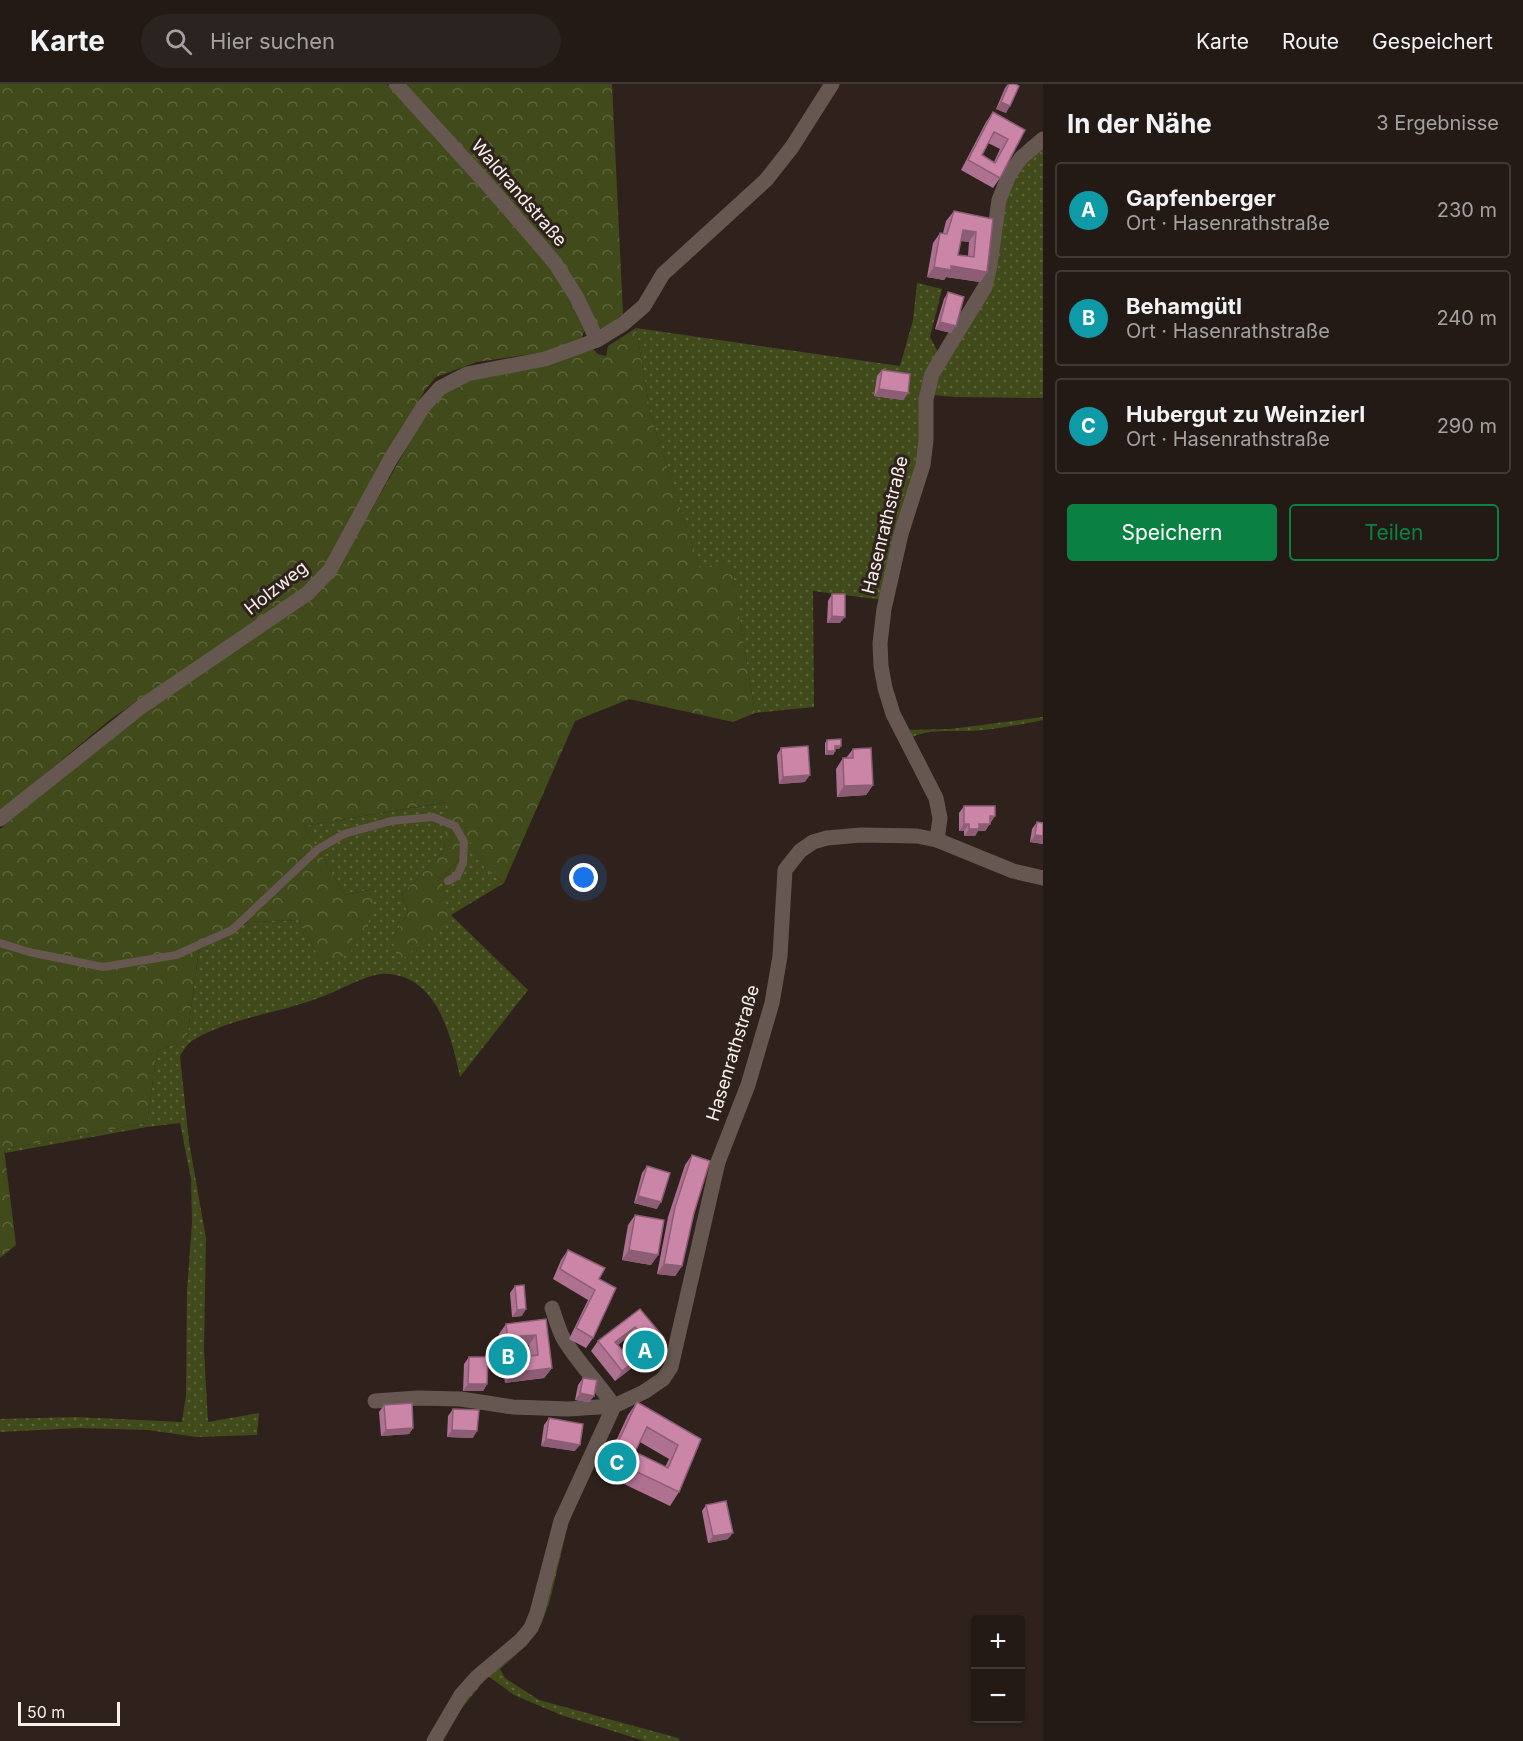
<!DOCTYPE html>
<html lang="de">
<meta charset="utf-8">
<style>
:root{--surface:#231a16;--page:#2b231f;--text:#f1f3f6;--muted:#a3a1a1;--line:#403835;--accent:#0b8043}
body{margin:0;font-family:Inter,sans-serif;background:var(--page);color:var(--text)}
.controls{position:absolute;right:18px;bottom:18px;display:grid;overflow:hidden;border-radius:6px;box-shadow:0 2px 4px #0004}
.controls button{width:54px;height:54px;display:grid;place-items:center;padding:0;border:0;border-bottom:2px solid var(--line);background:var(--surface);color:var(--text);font:30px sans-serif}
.scale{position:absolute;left:18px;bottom:15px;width:102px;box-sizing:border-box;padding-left:6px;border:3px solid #f9f0ec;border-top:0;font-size:16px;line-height:21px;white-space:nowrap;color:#f9f0ec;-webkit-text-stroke:4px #2f221d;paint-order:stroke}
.you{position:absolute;left:584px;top:794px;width:21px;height:21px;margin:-15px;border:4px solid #fff;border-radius:50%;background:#1a73e8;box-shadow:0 0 0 9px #1a73e833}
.badge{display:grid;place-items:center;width:39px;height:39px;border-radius:50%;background:var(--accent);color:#fff;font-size:20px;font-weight:700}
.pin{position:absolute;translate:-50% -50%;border:3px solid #fff;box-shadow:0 2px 6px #0006}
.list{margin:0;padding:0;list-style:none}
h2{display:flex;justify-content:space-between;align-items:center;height:78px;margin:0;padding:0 24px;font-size:26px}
h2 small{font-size:20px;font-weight:400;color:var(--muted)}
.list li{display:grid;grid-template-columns:39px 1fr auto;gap:18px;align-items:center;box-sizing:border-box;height:96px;margin:0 12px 12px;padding:0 12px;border:2px solid var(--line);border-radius:6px}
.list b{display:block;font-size:22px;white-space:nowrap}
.list p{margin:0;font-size:20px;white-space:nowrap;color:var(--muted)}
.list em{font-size:20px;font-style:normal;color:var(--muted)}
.actions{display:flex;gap:12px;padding:18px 24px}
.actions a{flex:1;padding:14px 0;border:2px solid var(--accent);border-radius:6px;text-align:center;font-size:21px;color:var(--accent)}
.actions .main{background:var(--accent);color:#fff}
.icon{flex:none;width:33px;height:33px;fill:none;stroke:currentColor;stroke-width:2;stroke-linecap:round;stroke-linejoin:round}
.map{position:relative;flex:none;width:1043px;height:1657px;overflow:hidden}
header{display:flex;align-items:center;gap:36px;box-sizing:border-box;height:84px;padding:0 30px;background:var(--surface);border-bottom:2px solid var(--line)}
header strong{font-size:28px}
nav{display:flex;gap:33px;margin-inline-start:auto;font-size:21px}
.search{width:420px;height:54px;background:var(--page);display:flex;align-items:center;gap:15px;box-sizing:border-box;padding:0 21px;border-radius:33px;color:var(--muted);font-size:22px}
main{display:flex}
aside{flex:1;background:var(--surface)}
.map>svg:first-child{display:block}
</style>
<header>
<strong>Karte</strong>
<div class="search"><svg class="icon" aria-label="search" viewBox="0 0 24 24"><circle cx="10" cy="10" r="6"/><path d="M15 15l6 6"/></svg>Hier suchen</div>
<nav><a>Karte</a><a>Route</a><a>Gespeichert</a></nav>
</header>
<main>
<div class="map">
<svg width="1043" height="1657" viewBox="0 0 1043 1657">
<defs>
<pattern id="grass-dots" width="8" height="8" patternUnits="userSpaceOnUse" patternTransform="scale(1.5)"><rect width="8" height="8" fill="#414a1a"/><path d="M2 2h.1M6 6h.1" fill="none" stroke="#5d643b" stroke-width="1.8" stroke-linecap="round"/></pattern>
<pattern id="forest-crowns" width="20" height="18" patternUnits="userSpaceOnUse" patternTransform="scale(1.5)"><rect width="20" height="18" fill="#414a1a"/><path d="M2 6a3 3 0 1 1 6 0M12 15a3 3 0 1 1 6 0" fill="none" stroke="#5d643b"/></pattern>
</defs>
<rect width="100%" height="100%" fill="#2f221d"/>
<g fill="url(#grass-dots)">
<path d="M1043,63V314L955,313L932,311L883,516L813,507L814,623L755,629L731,480L700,486L651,332L636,244L900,282L913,236L917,199L942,205L930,253L938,268L981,218L1006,109L1024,78Z"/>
<path d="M1043,633V636C1023,640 1003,644 983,646C959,649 931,643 910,654L905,646L951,645Z"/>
<path d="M448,718L444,767L402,810L408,829L392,855L438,797L459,776L466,749L486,786L504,799L451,831L528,906L460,993C453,961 443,915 412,897C404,892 390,889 381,890C364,892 338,907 321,913C280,929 234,933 195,955C188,959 184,965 180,972L189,1058L206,1154L204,1266L208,1338L259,1329L257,1351L197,1353L148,1346L80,1344L0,1348V1335L76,1333L182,1338L186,1311L187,1207L192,1139L191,1095L180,1039L147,1043L5,1069L4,1065L147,1039L157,967L187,955L199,865L249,838L299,836L320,875L350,854L374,805L345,811L304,742Z"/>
<path d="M580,1409L568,1441L550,1516L541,1541L526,1562L500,1585L505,1594L539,1616L678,1654L680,1657H645L561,1631L514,1611L488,1592L458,1629L443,1657H427L455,1608L523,1544L532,1524L554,1437Z"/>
</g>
<g fill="url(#forest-crowns)">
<path d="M0,0H387L525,151L564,202L584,247L581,257L546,268L477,278L436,293L425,306L392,362L325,485L305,503L111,635L0,727Z"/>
<path d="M405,0H612L623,230L604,245L596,244L585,218Z"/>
<path d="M636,244L651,332L700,485L731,479L755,629L733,638L629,615L575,637L504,799L486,786L466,750L459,776L438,797L450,831L399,879L392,855L408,829L402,810L444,767L447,718L304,742L345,811L375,805L367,847L350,854L352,871L320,875L299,836L248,838L199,864L187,955L157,967L147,1039L4,1065L16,1161L0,1174V745L44,707L146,627L339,483L424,333L442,308L460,299L592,264L598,270L606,272L608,262Z"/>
</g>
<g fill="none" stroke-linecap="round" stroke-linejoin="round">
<path stroke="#665751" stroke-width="8" d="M0,859L29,868L103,883L176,871L232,846L318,765L344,750L391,737L433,733L455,742L464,758L463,779L457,792L448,797"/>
<g stroke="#665751" stroke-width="15">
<path d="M396,0L495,109L555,179L576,212L597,256"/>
<path d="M0,735L141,623L308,509L330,486L390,376L423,323L440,304L467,290L545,275L570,266L597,256L623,240L644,222L663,190L766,96L792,63L832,0"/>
<path d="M937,756L940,734L936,714L893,630L885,604L881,582L880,559L884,525L901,450L923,381L926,356V315L932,290L985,203L990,181L999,116L1009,91L1021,74L1043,55"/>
<path d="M552,1224C555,1233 558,1243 562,1252C576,1277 598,1298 614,1322"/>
<path d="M375,1317L418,1314L461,1315L513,1323L568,1325L614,1322"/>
<path d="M434,1657L461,1611L477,1593L521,1556L531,1544L537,1529L561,1437L614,1322L644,1308L663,1295L671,1283L718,1078L748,1001L772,919L780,872L785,786L800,767L813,758L827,754L861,751L917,752L937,756L1013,787L1043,794"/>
</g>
</g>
<g fill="#ae7290" fill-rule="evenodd">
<path d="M1008,0H1015L1006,29L996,25L1005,4Z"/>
<path d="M993,28L1025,46L1000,94L993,104L961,86L986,38ZM988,59L1000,65L994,78L982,71Z"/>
<path d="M954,127L993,135L987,188L980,198L946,193L944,196L927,193L933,159L940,149H943L946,137ZM961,157L969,158L968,172L958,171Z"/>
<path d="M948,208L951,249L935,245L944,215Z"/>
<path d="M882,286L908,309L903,316L874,312L877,292Z"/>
<path d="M832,510L840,539H827L828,517Z"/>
<path d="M827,656L841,662L839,665H835V667L833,671H825V659Z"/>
<path d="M781,664L805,698L779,700L777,671Z"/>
<path d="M853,665L873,701L866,711L837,713L836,685L843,674H846Z"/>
<path d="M964,722L995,732L985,747H978L975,752H964V747H959V729Z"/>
<path d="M1037,738L1043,760L1030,758L1032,745Z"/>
<path d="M692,1071L694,1129L682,1182L675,1192L657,1190L668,1133L685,1081Z"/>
<path d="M647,1082L657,1125L634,1119L642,1089Z"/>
<path d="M635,1131L658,1171L651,1181L622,1176L628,1141Z"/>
<path d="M568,1166L599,1195L593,1254L586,1264L569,1255L588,1216L553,1195L561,1176Z"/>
<path d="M515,1202L522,1232L512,1233L510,1209Z"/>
<path d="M640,1225L664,1254L656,1265L615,1297L591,1267L598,1257ZM628,1253L635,1261L625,1269L618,1261Z"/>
<path d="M546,1235L552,1284L544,1294L505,1299L499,1250L506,1240ZM521,1261H529L530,1272L522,1273Z"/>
<path d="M469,1273L487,1300L483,1307H463L464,1280Z"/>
<path d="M583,1294L594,1312L589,1318L575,1316L578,1301Z"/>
<path d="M637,1318L701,1355L679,1408L670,1422L601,1389L628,1331ZM640,1358L669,1375L665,1383L635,1368Z"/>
<path d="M384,1321L413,1344L409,1350L381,1352L379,1328Z"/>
<path d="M453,1325L473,1354L447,1353L448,1332Z"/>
<path d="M549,1334L575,1367L541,1362L544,1341Z"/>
<path d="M706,1421L728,1455L708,1459L702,1427Z"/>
</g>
<g fill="#8d5d75">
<path d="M1001,18L1010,22L1006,29L996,25Z"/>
<path d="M963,146L976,148L969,158L955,156Z"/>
<path d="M951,182L987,188L980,198L946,193L944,196L927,193L934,183Z"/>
<path d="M940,238L956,242L951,249L935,245Z"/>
<path d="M879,305L908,309L903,316L874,312Z"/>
<path d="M832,532L845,533L840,539H827Z"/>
<path d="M835,662H841L839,665H832Z"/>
<path d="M827,667H835L833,671H825Z"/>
<path d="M810,691L805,698L779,700L783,693Z"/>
<path d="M873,701L866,711L837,713L844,702Z"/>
<path d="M990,732H995L990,739Z"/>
<path d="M964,740H969L964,747H959Z"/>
<path d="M979,740H990L985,747H978L975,752H964L969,745Z"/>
<path d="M1035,751L1043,752V760L1030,758Z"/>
<path d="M638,1112L661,1118L657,1125L634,1119Z"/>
<path d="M629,1166L658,1171L651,1181L622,1176Z"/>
<path d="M664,1180L682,1182L675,1192L657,1190Z"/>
<path d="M526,1225L522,1232L512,1233L517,1226Z"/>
<path d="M635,1243L628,1253L608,1268L615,1258Z"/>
<path d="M536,1251L529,1261L513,1262L520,1252Z"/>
<path d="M664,1254L656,1265L615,1297L622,1287Z"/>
<path d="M552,1284L544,1294L505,1299L512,1289Z"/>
<path d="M468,1300H487L483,1307H463Z"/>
<path d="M580,1309L594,1312L589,1318L575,1316Z"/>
<path d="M413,1344L409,1350L381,1352L386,1346Z"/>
<path d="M452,1346L477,1347L473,1354L447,1353Z"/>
<path d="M546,1355L580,1361L575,1367L541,1362Z"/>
<path d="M733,1449L728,1455L708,1459L713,1452Z"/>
</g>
<g fill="#ca85a7" stroke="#8d5d75" stroke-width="1.5" fill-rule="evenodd">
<path d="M1009,0H1015L1019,2L1010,22L1001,18Z"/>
<path d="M993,28L1025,46L1000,94L968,76ZM994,48L1008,55L995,79L982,71Z"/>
<path d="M954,127L993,135L987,188L951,182V186L934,183L940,149L947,150ZM963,146L976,148L974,173L958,171Z"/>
<path d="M948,208L964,213L956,242L940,238Z"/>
<path d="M882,286L910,290L908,309L879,305Z"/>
<path d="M832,510H845V533L832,532Z"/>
<path d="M841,655V662H835V667H827V656Z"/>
<path d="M808,662L810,691L783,693L781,664Z"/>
<path d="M871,664L873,701L844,702L843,674H853V665Z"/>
<path d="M964,722H995V732H990V740H979V745H969V740H964Z"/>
<path d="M1037,738L1043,739V752L1035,751Z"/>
<path d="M692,1071L710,1077L694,1129L682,1182L664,1180L675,1123Z"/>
<path d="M647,1082L670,1089L661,1118L638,1112Z"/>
<path d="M635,1131L664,1136L658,1171L629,1166Z"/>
<path d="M568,1166L605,1184L599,1195L616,1204L593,1254L576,1244L595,1206L560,1185Z"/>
<path d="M524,1201L526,1225L517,1226L515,1202Z"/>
<path d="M640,1225L664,1254L622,1287L598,1257ZM635,1243L644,1254L625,1269L615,1258Z"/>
<path d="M546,1235L552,1284L512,1289L506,1240ZM536,1251L538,1271L522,1273L520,1252Z"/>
<path d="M469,1273H488L487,1300H468Z"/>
<path d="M583,1294L597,1296L594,1312L580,1309Z"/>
<path d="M637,1318L701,1355L679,1408L610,1375ZM647,1343L678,1361L668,1384L635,1368Z"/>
<path d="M412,1319L413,1344L386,1346L384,1321Z"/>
<path d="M453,1325L479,1326L477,1347L452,1346Z"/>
<path d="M549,1334L583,1340L580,1361L546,1355Z"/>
<path d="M726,1417L733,1449L713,1452L706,1421Z"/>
</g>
<g text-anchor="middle" stroke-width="6" stroke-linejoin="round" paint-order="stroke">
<g font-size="18" fill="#f9f0ec" stroke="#2f221d">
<text transform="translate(519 109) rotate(49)" y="6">Waldrandstraße</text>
<text transform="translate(885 441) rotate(-76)" y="6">Hasenrathstraße</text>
<text transform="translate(276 504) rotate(-38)" y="6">Holzweg</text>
<text transform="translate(733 969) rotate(-73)" y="6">Hasenrathstraße</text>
</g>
</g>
</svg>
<div class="controls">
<button>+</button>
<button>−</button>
</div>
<div class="scale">50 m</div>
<div class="you"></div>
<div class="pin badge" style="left:645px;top:1266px;background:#0f9aa8">A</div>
<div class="pin badge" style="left:508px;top:1272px;background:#0f9aa8">B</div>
<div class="pin badge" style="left:617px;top:1378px;background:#0f9aa8">C</div>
</div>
<aside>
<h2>In der Nähe<small>3 Ergebnisse</small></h2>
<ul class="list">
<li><span class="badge" style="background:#0f9aa8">A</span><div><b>Gapfenberger</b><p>Ort · Hasenrathstraße</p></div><em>230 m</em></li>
<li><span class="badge" style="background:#0f9aa8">B</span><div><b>Behamgütl</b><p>Ort · Hasenrathstraße</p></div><em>240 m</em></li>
<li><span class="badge" style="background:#0f9aa8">C</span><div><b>Hubergut zu Weinzierl</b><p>Ort · Hasenrathstraße</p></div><em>290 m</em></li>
</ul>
<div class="actions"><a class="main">Speichern</a><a>Teilen</a></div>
</aside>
</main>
